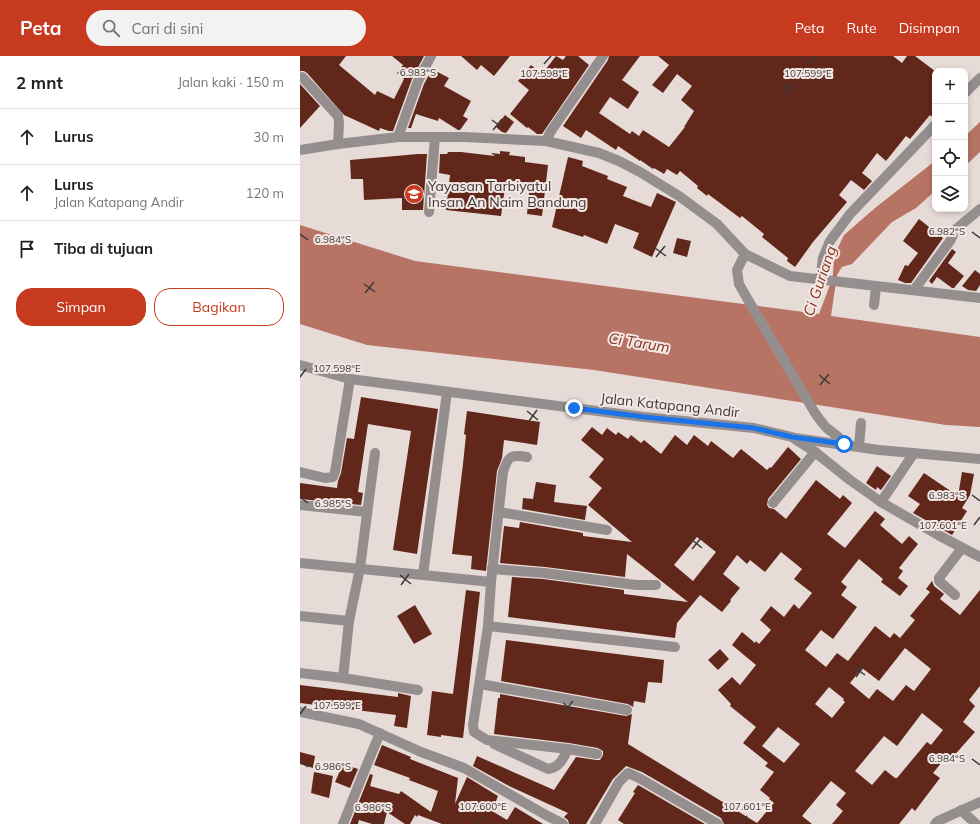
<!DOCTYPE html>
<html lang="id">
<meta charset="utf-8">
<style>
:root{--surface:#fff;--page:#f2f2f2;--text:#222;--muted:#767676;--line:#e0e0e0;--accent:#c63b1f}
body{margin:0;font-family:Mulish,sans-serif;background:var(--page);color:var(--text)}
.controls{position:absolute;right:12px;top:12px;display:grid;overflow:hidden;border-radius:8px;box-shadow:0 2px 6px #0003}
.controls button{width:36px;height:36px;display:grid;place-items:center;padding:0;border:0;border-bottom:1px solid var(--line);background:var(--surface);color:var(--text);font:20px sans-serif}
.stop{position:absolute;width:12px;height:12px;margin:-9px;border:3px solid #1a73e8;border-radius:50%;background:#fff}
.stop.end{background:#1a73e8;border-color:#fff;box-shadow:0 1px 4px #0008}
.list{margin:0;padding:0;list-style:none}
h2{display:flex;justify-content:space-between;align-items:center;height:52px;margin:0;padding:0 16px;font-size:17px}
h2 small{font-size:13px;font-weight:400;color:var(--muted)}
.list li{display:grid;grid-template-columns:26px 1fr auto;gap:12px;align-items:center;box-sizing:border-box;height:56px;padding:0 16px;border-top:1px solid var(--line)}
.list b{display:block;font-size:15px;white-space:nowrap}
.list p{margin:0;font-size:13px;white-space:nowrap;color:var(--muted)}
.list em{font-size:13px;font-style:normal;color:var(--muted)}
.actions{display:flex;gap:8px;padding:12px 16px}
.actions a{flex:1;padding:9px 0;border:1px solid var(--accent);border-radius:16px;text-align:center;font-size:14px;color:var(--accent)}
.actions .main{background:var(--accent);color:#fff}
.icon{flex:none;width:22px;height:22px;fill:none;stroke:currentColor;stroke-width:2;stroke-linecap:round;stroke-linejoin:round}
.map{position:relative;flex:none;width:680px;height:768px;overflow:hidden}
header{display:flex;align-items:center;gap:24px;box-sizing:border-box;height:56px;padding:0 20px;background:var(--accent);color:#fff}
header strong{font-size:19px}
nav{display:flex;gap:22px;margin-inline-start:auto;font-size:14px}
.search{width:280px;height:36px;background:var(--page);display:flex;align-items:center;gap:10px;box-sizing:border-box;padding:0 14px;border-radius:22px;color:var(--muted);font-size:15px}
main{display:flex}
aside{flex:1;background:var(--surface)}
.map>svg:first-child{display:block}
</style>
<header>
<strong>Peta</strong>
<div class="search"><svg class="icon" aria-label="search" viewBox="0 0 24 24"><circle cx="10" cy="10" r="6"/><path d="M15 15l6 6"/></svg>Cari di sini</div>
<nav><a>Peta</a><a>Rute</a><a>Disimpan</a></nav>
</header>
<main>
<aside>
<h2>2 mnt<small>Jalan kaki · 150 m</small></h2>
<ul class="list">
<li><svg class="icon" aria-label="ahead" viewBox="0 0 24 24"><path d="M12 20V5M6 11l6-6 6 6"/></svg><div><b>Lurus</b></div><em>30 m</em></li>
<li><svg class="icon" aria-label="ahead" viewBox="0 0 24 24"><path d="M12 20V5M6 11l6-6 6 6"/></svg><div><b>Lurus</b><p>Jalan Katapang Andir</p></div><em>120 m</em></li>
<li><svg class="icon" aria-label="arrive" viewBox="0 0 24 24"><path d="M6 21V4h12l-3 4 3 4H6"/></svg><div><b>Tiba di tujuan</b></div></li>
</ul>
<div class="actions"><a class="main">Simpan</a><a>Bagikan</a></div>
</aside>
<div class="map">
<svg width="680" height="768" viewBox="0 0 680 768">
<rect width="100%" height="100%" fill="#e7dbd8"/>
<g fill="#b77364">
<path d="M680,66V96L665,110V80Z"/>
<path d="M635,105V135L616,152L592,166L552,208L542,211L537,219L531,260L680,281V371L646,369L294,314L67,289L0,268V169L115,205L519,258L530,229L533,218L534,200L544,179L575,152Z"/>
</g>
<g fill="#62271b" fill-rule="evenodd">
<path d="M0,0H46L39,9L75,39L77,35L94,43L104,23L97,17L103,9L92,0H124L112,23L93,75H89L80,72L79,75L44,59L7,17L4,15H0Z"/>
<path d="M161,0H210L194,20L181,9L177,14Z"/>
<path d="M256,0L263,4L266,0H278L289,9L242,78H237L228,71L227,72L210,58L229,34L218,25L231,9L242,18Z"/>
<path d="M309,0H340L322,24L339,36L328,53L310,41L299,57L330,78L332,75L339,80L343,74L369,91L385,71H384L394,55L381,44L392,30L377,18L363,37L352,29L369,9L358,0H593L602,7L607,0H615L635,15V63L630,59L610,83L606,80L586,105L577,97L562,117L572,125L564,134L551,124L539,139L547,146L513,186L495,211L487,205L488,202L462,181L464,178L442,160L440,162L408,138L407,140L397,132L398,130L380,115L377,119L367,113L364,118L354,112L353,113L340,104V105L318,90L316,94L286,74L281,82L263,70L308,4Z"/>
<path d="M132,13L149,22L144,30L171,45L163,60L168,63L160,74H158L139,62L138,65L116,58L111,72H108L124,28Z"/>
<path d="M0,28L20,50L0,72Z"/>
<path d="M205,59L214,66L206,77L202,76L196,71Z"/>
<path d="M200,95L210,96L209,99L225,101V106L248,109L242,160L227,158L230,127L206,124L201,160L146,154L150,119L139,117L140,98H147L148,96H161L195,100L191,97L200,98Z"/>
<path d="M118,98H127L123,154H102V142L64,144L63,123H51L50,104Z"/>
<path d="M268,101L283,105L282,110L308,120L307,123L327,131L323,140L351,151L357,137L376,146L352,201L333,192L339,177L315,168L307,188L284,179L283,181L252,171Z"/>
<path d="M619,163L643,182L611,227H605L598,224L605,209L608,210L618,197L603,185Z"/>
<path d="M377,182L391,185L387,201L373,197Z"/>
<path d="M652,193L656,196L648,207L664,220L654,232H652L637,221L632,228L629,225Z"/>
<path d="M675,214L680,218V229L676,235L668,234L662,230Z"/>
<path d="M61,341L138,353L117,498L93,494L111,375L68,368L58,436L63,437L61,449L0,443V427L37,432L38,425L41,417L47,382L54,383Z"/>
<path d="M167,355L240,366L237,389L204,384L202,402L197,415L186,515L171,513L172,500L152,498L163,408L166,379L164,378Z"/>
<path d="M292,371L302,379L307,372L316,379L318,376L328,383L331,379L341,387L344,384L361,398L375,379L387,389L394,379L408,390L411,385L433,402L441,393L467,414L470,411L471,412L488,391L501,403L468,443L467,449L469,452L474,453L486,463L516,424L540,443L543,439L552,447L527,478L545,492L575,455L585,463L580,469L602,488L609,480L618,488L599,512L603,515L598,522L608,530L600,540L581,526L583,523L559,503L541,526L547,531L541,539L557,551L533,583L521,574L505,594L526,611L537,597L548,605L575,570L590,582L594,577L600,582L615,564L610,560L630,536L626,533L632,525L634,530L644,538L640,543L660,559L680,534V630L669,644L675,650L663,666L675,676L651,703L647,700L633,717L640,722L615,755L612,752L599,768H532L543,755L536,749L546,737L531,725L502,760L512,768H424L421,762L342,716L326,710L313,723L286,768H269L268,764L264,761L268,757L209,730L173,710L177,700L254,734L276,701L296,704H300L303,699V695L298,692L269,687L194,678L198,642H200V638L326,660L332,658L328,688L457,767L474,747L469,743L470,742L460,734L474,716L465,710L468,707L443,687L456,671L430,650L431,648L418,634L432,621L440,629L456,609L432,589L442,576L455,587L456,585L459,588L471,574L460,564L471,550L484,561L494,548L499,553L512,537L494,523L502,513L481,496L465,516L450,504L447,508L437,499L423,518L440,532L430,544L431,545L422,556L400,539L377,567L375,582L208,561L212,521L243,523L324,534V538L388,546L327,498L325,521L245,511L200,507L204,470L219,472L220,466L283,477V480L332,486L288,449L302,432L289,421L304,403L281,384ZM397,481L416,496L393,525L374,509ZM605,592L631,613L614,635L606,629L593,645L577,633L569,643L550,627L562,612L579,625ZM529,631L544,643L543,644L545,646L532,662L515,648ZM622,657L643,674L631,689L627,686L597,722H595L585,714L572,729L555,715L584,680L597,690ZM478,671L500,688L484,707L462,690Z"/>
<path d="M577,410L591,420L581,434L577,431L576,434L566,427Z"/>
<path d="M662,416L674,418L670,439L662,452L667,455L652,479L613,457L620,448L608,440L624,417L658,440Z"/>
<path d="M236,426L256,429L254,446L287,450L285,464L222,453L223,442L233,443Z"/>
<path d="M166,534L180,536L163,682L141,679V681L127,679L132,635L153,638Z"/>
<path d="M115,549L132,578L114,588L97,560Z"/>
<path d="M206,584L364,604L362,627L348,626L345,647L334,645L333,651L328,648L201,625Z"/>
<path d="M420,593L429,603L418,614L408,604Z"/>
<path d="M0,629L98,641V637L111,640L107,672L94,670L96,659L0,647Z"/>
<path d="M82,689L111,701L110,703L158,722L155,748L167,721L198,740L192,755L207,764L215,751L243,768H142L118,759L117,761L115,759L110,768H105L87,756L84,768H72L59,764L58,768H50L70,718L73,719L70,730L99,738L101,735L131,756L138,735L109,724L110,722L74,709Z"/>
<path d="M0,696L15,700L13,712L0,708Z"/>
<path d="M43,708L58,713L50,732L35,726Z"/>
<path d="M14,716L33,720L29,742L11,737Z"/>
<path d="M338,729L405,768H324L318,764L335,737L333,736Z"/>
</g>
<g fill="none" stroke-linecap="round" stroke-linejoin="round">
<g stroke="#948f8e" stroke-width="10">
<path d="M2,21L38,60L39,66L38,88"/>
<path d="M665,37L680,22"/>
<path d="M98,81L118,25L131,0"/>
<path d="M246,85L251,75L303,0"/>
<path d="M0,94L38,88L98,81H164L246,85L299,97L319,105L340,116L379,140L417,168L445,198L490,220L680,242"/>
<path d="M129,156L135,81"/>
<path d="M445,198L437,214L439,228L447,242L515,357C519,362 523,369 528,373C534,378 540,380 544,388"/>
<path d="M520,223L523,202L530,185L550,158L635,69"/>
<path d="M614,234L650,185L656,173L680,153"/>
<path d="M574,249L576,231"/>
<path d="M0,309L50,323L344,361L454,372L492,381L515,396L550,424L581,446L638,479L680,501"/>
<path d="M495,382L579,394L680,403"/>
<path d="M559,390L561,367"/>
<path d="M227,401C211,398 208,400 203,416L191,526L188,570L173,669L174,676L187,684L268,693L297,698"/>
<path d="M0,416L25,422L33,421L35,416L50,323"/>
<path d="M581,446L614,397"/>
<path d="M473,447L515,396"/>
<path d="M0,449L67,456"/>
<path d="M199,456L307,474"/>
<path d="M0,507L123,519L147,336"/>
<path d="M192,513L244,517L336,529H356"/>
<path d="M123,519L191,526"/>
<path d="M655,539L639,525V522L662,492"/>
<path d="M0,560L49,565"/>
<path d="M188,570L375,591"/>
<path d="M0,617L43,622L118,634"/>
<path d="M43,622L49,565L60,512L75,397"/>
<path d="M180,628L327,654"/>
<path d="M0,656L59,668L121,696L164,712L244,758L263,768"/>
<path d="M194,688L248,713C260,711 263,703 268,693"/>
<path d="M661,754L676,768"/>
<path d="M43,768L61,723L80,677"/>
<path d="M295,768L319,726L328,717L339,722L418,768"/>
<path d="M635,768L638,765L680,746"/>
</g>
</g>
<g fill="none" stroke-linecap="round" stroke-linejoin="round">
<path stroke="#1a73e8" stroke-width="5" d="M274,352L344,361L454,372L492,381L544,388"/>
</g>
<path fill="none" stroke="#3d3938" stroke-width="1.5" d="M110,0L118,6M244,8L251,0M508,8L514,0M483,28L494,37M484,38L493,27M192,64L203,72M193,74L202,63M672,176L680,182M0,178L8,184M355,192L366,200M356,201L365,190M64,228L75,236M65,237L74,226M519,319L530,328M0,321L6,313M520,329L529,318M227,355L238,364M229,365L237,354M672,439L680,445M0,441L8,447M674,469L680,461M391,483L402,492M392,493L401,482M100,519L111,528M101,529L109,518M554,611L565,619M556,621L564,610M263,647L274,655M264,656L273,645M0,658L6,650M672,703L680,709M0,705L8,711M73,762L81,768M177,768L183,760M440,768L447,760"/>
<defs>
<g id="school-disc" transform="scale(1)"><circle r="9.5" fill="#c63b1f" stroke="#f4e8e5"/><path d="M0-5L7-2L0 1L-7-2ZM-4 1L0 2.5L4 1V4Q0 6-4 4Z" fill="#fff"/></g>
</defs>
<g fill-rule="evenodd">
<use href="#school-disc" x="114" y="138"/>
</g>
<g text-anchor="middle" stroke-width="4" stroke-linejoin="round" paint-order="stroke">
<g font-size="14" fill="#3d3938" stroke="#f4e8e5" text-anchor="start">
<text x="128" y="135">Yayasan Tarbiyatul<tspan x="128" dy="16">Insan An Naim Bandung</tspan></text>
</g>
<g font-size="14" fill="#3d3938" stroke="#f4e8e5">
<text transform="translate(370 349) rotate(6)" y="5">Jalan Katapang Andir</text>
</g>
<g font-size="15" font-style="italic" fill="#883423" stroke="#f4e8e5">
<text transform="translate(520 225) rotate(-71)" y="5">Ci Guriang</text>
<text transform="translate(339 287) rotate(9)" y="5">Ci Tarum</text>
</g>
</g>
<g font-size="10" text-anchor="middle" fill="#3d3938" stroke="#f4e8e5" stroke-width="4" stroke-linejoin="round" paint-order="stroke">
<text x="118" y="20">6.983°S</text>
<text x="244" y="21">107.598°E</text>
<text x="508" y="21">107.599°E</text>
<text x="647" y="179">6.982°S</text>
<text x="33" y="187">6.984°S</text>
<text x="37" y="316">107.598°E</text>
<text x="647" y="443">6.983°S</text>
<text x="33" y="451">6.985°S</text>
<text x="643" y="473">107.601°E</text>
<text x="37" y="653">107.599°E</text>
<text x="647" y="706">6.984°S</text>
<text x="33" y="714">6.986°S</text>
<text x="183" y="754">107.600°E</text>
<text x="447" y="754">107.601°E</text>
<text x="73" y="755">6.986°S</text>
</g>
</svg>
<div class="controls">
<button>+</button>
<button>−</button>
<button><svg class="icon" aria-label="locate" viewBox="0 0 24 24"><circle cx="12" cy="12" r="6"/><path d="M12 2v4M12 18v4M2 12h4M18 12h4"/></svg></button>
<button><svg class="icon" aria-label="layers" viewBox="0 0 24 24"><path d="M12 4l9 5-9 5-9-5zM3 14l9 5 9-5"/></svg></button>
</div>
<div class="stop" style="left:544px;top:388px"></div>
<div class="stop end" style="left:274px;top:352px"></div>
</div>
</main>
